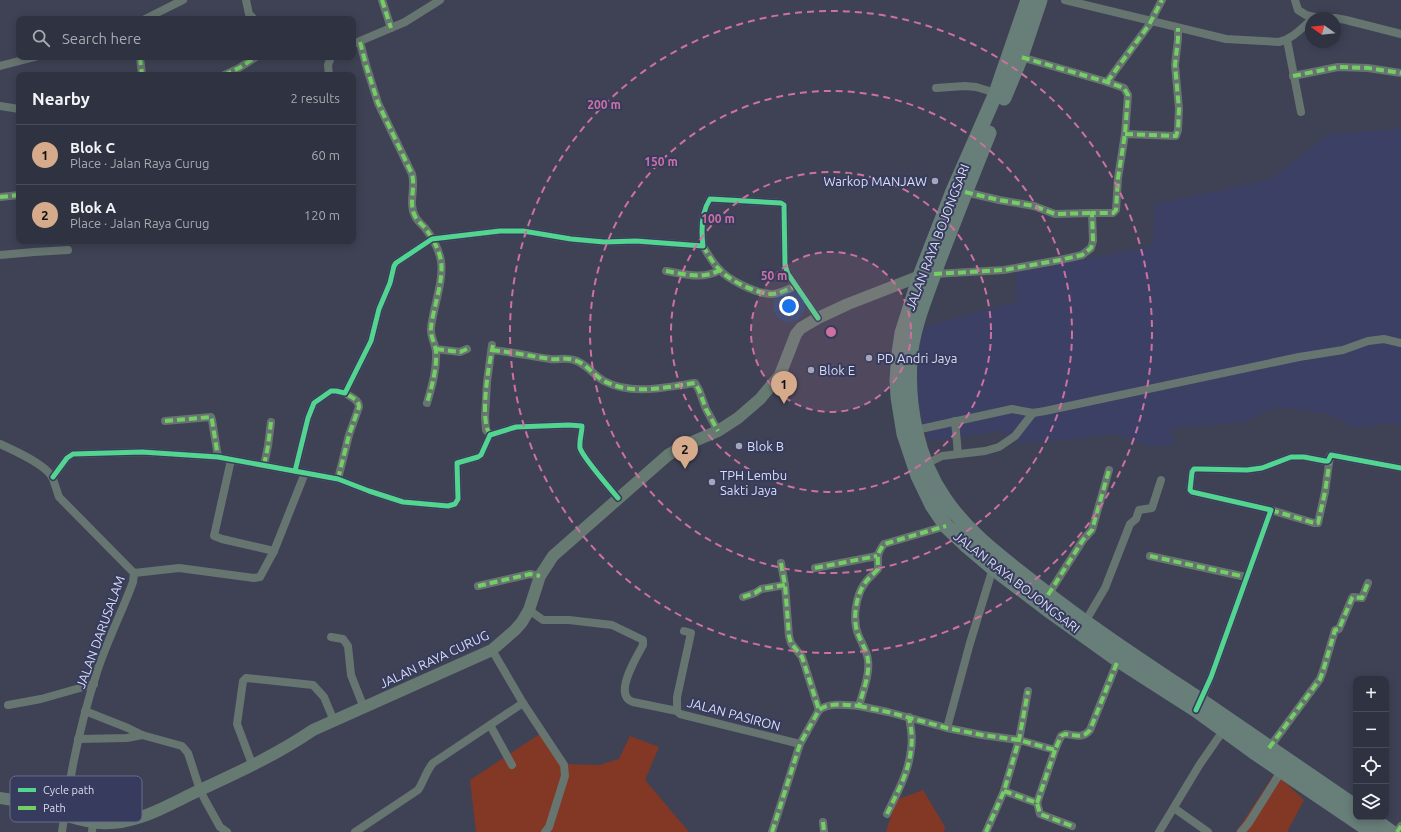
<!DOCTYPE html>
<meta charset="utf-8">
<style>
:root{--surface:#2f3240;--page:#373a47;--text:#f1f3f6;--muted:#a7aab1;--line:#4a4d59;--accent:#d6ab8b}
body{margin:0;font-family:Ubuntu,sans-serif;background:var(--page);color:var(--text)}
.controls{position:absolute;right:12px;bottom:12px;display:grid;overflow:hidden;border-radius:8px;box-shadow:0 2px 10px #0003}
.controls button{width:36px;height:36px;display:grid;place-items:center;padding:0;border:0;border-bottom:1px solid var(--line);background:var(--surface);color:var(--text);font:20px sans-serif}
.compass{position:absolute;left:1305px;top:12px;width:36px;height:36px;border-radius:50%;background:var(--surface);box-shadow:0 2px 10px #0003;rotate:285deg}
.you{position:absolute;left:789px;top:306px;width:14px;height:14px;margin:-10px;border:3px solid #fff;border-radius:50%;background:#1a73e8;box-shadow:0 0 0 6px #1a73e833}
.badge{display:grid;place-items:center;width:26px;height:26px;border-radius:50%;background:var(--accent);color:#111;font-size:13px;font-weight:700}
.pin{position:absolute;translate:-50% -33px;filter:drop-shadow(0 1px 2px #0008)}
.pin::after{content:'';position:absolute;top:21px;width:14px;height:12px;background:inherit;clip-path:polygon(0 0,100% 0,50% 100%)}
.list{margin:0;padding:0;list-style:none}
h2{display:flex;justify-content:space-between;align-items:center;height:52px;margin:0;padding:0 16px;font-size:17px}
h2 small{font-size:13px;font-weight:400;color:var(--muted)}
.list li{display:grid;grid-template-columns:26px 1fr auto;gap:12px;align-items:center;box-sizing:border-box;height:60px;padding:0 16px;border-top:1px solid var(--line)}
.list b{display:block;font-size:15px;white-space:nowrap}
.list p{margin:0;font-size:13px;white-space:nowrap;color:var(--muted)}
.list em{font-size:13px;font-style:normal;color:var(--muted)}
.icon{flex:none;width:22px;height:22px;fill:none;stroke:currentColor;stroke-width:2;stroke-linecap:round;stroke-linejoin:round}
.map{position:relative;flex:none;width:1401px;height:832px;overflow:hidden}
.search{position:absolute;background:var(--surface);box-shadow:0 2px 10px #0003;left:16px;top:16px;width:340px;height:44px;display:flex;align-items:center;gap:10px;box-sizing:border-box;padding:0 14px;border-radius:8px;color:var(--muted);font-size:15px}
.panel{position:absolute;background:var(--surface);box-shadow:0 2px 10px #0003;left:16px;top:72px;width:340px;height:172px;border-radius:8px}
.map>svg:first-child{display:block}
</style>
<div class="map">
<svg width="1401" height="832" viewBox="0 0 1401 832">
<rect width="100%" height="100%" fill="#3f4255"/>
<path fill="#3c4065" d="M1401,129V425L1391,423L1356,428L1328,414L1277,407L1244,422L1171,428L1173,445L1151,446L1115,434L1019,444L1002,431L928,441L919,408L913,361L918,328L1017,302L1016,272L1153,246L1155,204L1269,180L1330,134Z"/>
<g fill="#823825">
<path d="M540,734L564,764L599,765L619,759L630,736L659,747L645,780L689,832H476L470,780Z"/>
<path d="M1275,773L1304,800L1287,832H1236Z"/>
<path d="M923,790L945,827L944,832H886L896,800Z"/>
</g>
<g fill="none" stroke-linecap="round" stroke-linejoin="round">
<g stroke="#677571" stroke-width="8">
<path d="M246,0L249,14L254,19"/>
<path d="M382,0L391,28"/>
<path d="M1065,0L1226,39L1279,42C1292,39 1301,29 1311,20"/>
<path d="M1295,0L1298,10L1306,15L1314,17L1330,18"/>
<path d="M1335,18L1346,20L1401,34"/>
<path d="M145,19L183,0"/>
<path d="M1287,40L1301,112"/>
<path d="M360,42L366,65L378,103L412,174C416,188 408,203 415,216C417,221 422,224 425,228C432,237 439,249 441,261C444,281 433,308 431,328C430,336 435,343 436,351C437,369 432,386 427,403"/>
<path d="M353,44L405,22L440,0"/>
<path d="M140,57L142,75"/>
<path d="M0,66L35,57"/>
<path d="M224,75L239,68L256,57"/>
<path d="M329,75L328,65L331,57"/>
<path d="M1293,76L1338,67L1368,68L1401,73"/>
<path d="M1107,82L1149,25L1162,0"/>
<path d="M936,88L965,86L976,87L996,93"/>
<path d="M0,106L19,109"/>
<path d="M1125,134L1176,136L1178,130L1179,109L1175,65L1178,39V28"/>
<path d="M965,192L999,200L1034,206L1055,214L1092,213"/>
<path d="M0,197L19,195"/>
<path d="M703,246C708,254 712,262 719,269C728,280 757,294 772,294C780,294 788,289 796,286"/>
<path d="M0,255L34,252L68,250"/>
<path d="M666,271C684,274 703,280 720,270"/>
<path d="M934,274L1004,270L1060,260L1082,255L1091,248L1093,241L1092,213H1113L1116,210L1118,178L1125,134L1128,95L1124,88L1107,82L1021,57"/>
<path d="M436,349L460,352L467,349"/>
<path d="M492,350C511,352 530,356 550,359C558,360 566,357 574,360C586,363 593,375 604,381C632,396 666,387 695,383L699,390L706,409L718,431"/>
<path d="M165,421L211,417L212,420L218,457"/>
<path d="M955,421L958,454"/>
<path d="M916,430L1012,409L1033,413L1045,411L1299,357L1343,350L1368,341L1384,339L1401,343"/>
<path d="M490,435L486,430L485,417L487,382L492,345"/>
<path d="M0,444C13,450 48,465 53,479C55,485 57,491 59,497L134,573L133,582C122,612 107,641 97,672C80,724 69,778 62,832"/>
<path d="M231,460L214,536L222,539L274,551"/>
<path d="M926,464L942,456L985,451L999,447L1015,436L1033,413"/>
<path d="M264,465L268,446L271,422"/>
<path d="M295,471L308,418L314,403L331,391H336L345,393L371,341L379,309L390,283L394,266L396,263L432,239L500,231H523L571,239L604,242L636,241L703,246C701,230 701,213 710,199L781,203L784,205L785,265L788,274L818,318"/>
<path d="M53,477L67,458L73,454L142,452L218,457L338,479L369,491L403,502L448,506L455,504L458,499L457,463L478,457L481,455L490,435L516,427L569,425L582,426C582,433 579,440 580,448C583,458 610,488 618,498"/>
<path d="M338,479L349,435L359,407C359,399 350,397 345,393"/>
<path d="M1271,510L1314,523H1318L1325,492L1330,456"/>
<path d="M1150,556L1246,577"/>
<path d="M781,563L785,585L789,636L791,643L802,657L804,663L819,710"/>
<path d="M815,568L877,556"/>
<path d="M134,573L179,568L254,578L260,577L274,551L305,473"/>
<path d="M478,586L530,574L540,576"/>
<path d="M1048,595L1083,540L1092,530L1109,470"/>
<path d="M743,597L755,593L761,589L785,585"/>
<path d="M529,610L543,620H569L612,625L643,640V645C637,656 620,684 626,696C627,699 630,701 633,702L677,711"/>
<path d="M1085,622L1105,588L1130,524L1136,519L1139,510L1152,508L1161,480"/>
<path d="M684,631L691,633L677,697V711L680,714L800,744"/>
<path d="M331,637L343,639L348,646L351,675L364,708"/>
<path d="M492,650L523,703L564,765L565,776L549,827L545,832"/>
<path d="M1200,703L1211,677L1271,510L1192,492L1190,490L1192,472L1194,469H1199L1247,470L1262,468L1291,457H1304L1325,461H1328L1331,455L1401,468"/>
<path d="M8,705L41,699L94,684"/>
<path d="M859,706L888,712L947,728L982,735L1019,740L1055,750L1061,736L1065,734C1075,735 1083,739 1090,730L1118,660"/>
<path d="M85,711L128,728L142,735L182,746L188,753L200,790L205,800L220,827L227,832"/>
<path d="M490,725L512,765"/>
<path d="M947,728L970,643L993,568"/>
<path d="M78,739L127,738L142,735"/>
<path d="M1269,748L1320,679L1323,671L1335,630L1339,629L1352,598L1353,597L1362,598L1368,583"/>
<path d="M252,764L237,724L243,681L246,678L313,685L324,697L334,721"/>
<path d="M1004,791L1037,803L1040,814L1072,826"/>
<path d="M1037,803L1055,750"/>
<path d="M1174,808L1208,832"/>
<path d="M887,814C897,793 909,772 911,749C913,738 911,728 909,717"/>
<path d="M823,822L824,832"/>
<path d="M92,832L93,822"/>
<path d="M355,832L418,790C424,781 426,771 433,763L523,703"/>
<path d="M772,832L800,744L819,710C829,702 847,705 859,706C863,691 870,674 868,660C867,651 861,642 858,634C852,619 856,595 865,583C868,578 874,574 878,569C878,557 876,555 884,544L946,526"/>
<path d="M986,832L1004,791L1019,740L1028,691"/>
<path d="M1159,832L1200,764L1225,728"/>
<path d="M1241,832L1248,824L1282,770"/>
<path d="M1397,832L1401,826"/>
</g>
<path stroke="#677a72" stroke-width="12" d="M0,798C35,802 66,820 100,823C136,826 169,804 200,790C239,772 278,754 313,730L492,650L515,630L522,622L529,610L540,576L553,556L668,455L685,445L718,431L738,418L760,399L780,375L796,334L801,328L818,318L848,304L920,276L927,275"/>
<g stroke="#687e78" stroke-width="15">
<path d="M1028,0L996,93L953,191L920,276L902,333L899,353L897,380L898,397L904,434L918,476L932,505L946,526L967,546L993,568L1051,612L1118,660L1196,710L1254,752L1372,832"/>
<path d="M1004,98L1021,57L1040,0"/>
<path d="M989,133C971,178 953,223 936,268C926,297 912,328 910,360C907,406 917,459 944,498C968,534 1002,558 1036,585C1089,627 1146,664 1203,702C1254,737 1305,772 1356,807"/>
<path d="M1370,817L1391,832"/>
</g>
<g stroke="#74ce65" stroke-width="4" stroke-dasharray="8 4" stroke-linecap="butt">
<path d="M382,0L391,28"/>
<path d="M360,42L366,65L378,103L412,174C416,188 408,203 415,216C417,221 422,224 425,228C432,237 439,249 441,261C444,281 433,308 431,328C430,336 435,343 436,351C437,369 432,386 427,403"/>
<path d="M140,57L142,75"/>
<path d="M224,75L239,68L256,57"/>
<path d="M1293,76L1338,67L1368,68L1401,73"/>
<path d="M1107,82L1149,25L1162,0"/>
<path d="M1125,134L1176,136L1178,130L1179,109L1175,65L1178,39V28"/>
<path d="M965,192L999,200L1034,206L1055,214L1092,213"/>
<path d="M0,197L19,195"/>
<path d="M703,246C708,254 712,262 719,269C728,280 757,294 772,294C780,294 788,289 796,286"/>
<path d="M666,271C684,274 703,280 720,270"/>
<path d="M934,274L1004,270L1060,260L1082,255L1091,248L1093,241L1092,213H1113L1116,210L1118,178L1125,134L1128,95L1124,88L1107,82L1021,57"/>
<path d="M436,349L460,352L467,349"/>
<path d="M492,350C511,352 530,356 550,359C558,360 566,357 574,360C586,363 593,375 604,381C632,396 666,387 695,383L699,390L706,409L718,431"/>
<path d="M165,421L211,417L212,420L218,457"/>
<path d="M490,435C479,419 489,364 493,345"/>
<path d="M264,465L268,446L271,422"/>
<path d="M338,479L349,435L359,407C359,399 350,397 345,393"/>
<path d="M1271,510L1314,523H1318L1325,492L1330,459"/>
<path d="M1150,556L1246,577"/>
<path d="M781,563L785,585L789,636L791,643L802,657L804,663L819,710"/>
<path d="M815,568L877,556"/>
<path d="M478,586L530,574L540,576"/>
<path d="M1048,595L1083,540L1092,530L1109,470"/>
<path d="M743,597L755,593L761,589L785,585"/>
<path d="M859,706L888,712L947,728L982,735L1019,740L1055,750L1061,736L1065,734C1075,735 1083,739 1090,730L1118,660"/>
<path d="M1269,748L1320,679L1323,671L1335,630L1339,629L1352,598L1353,597L1362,598L1368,583"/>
<path d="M1004,791L1037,803L1040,814L1072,826"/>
<path d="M1037,803L1055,750"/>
<path d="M887,814C897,793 909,772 911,749C913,738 911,728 909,717"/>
<path d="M823,822L824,832"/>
<path d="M772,832L800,744L819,710C829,702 847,705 859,706C863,691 870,674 868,660C867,651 861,642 858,634C852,619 856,595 865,583C868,578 874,574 878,569C878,557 876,555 884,544L946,526"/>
<path d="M986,832L1004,791L1019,740L1028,691"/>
<path d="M1397,832L1401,826"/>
</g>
<g stroke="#373b5d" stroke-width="8">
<g id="cycleway">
<path d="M295,471L308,418L314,403L331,391H336L345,393L371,341L379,309L390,283L394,266L396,263L432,239L500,231H523L571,239L604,242L636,241L703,246C701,230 701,213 710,199L781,203L784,205L785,265L788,274L818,318"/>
<path d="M53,477L67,458L73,454L142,452L218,457L338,479L369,491L403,502L448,506L455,504L458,499L457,463L478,457L481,455L490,435L516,427L569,425L582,426C582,433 579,440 580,448C583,458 610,488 618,498"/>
<path d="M1196,710L1211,677L1271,510L1192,492L1190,490L1192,472L1194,469H1199L1247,470L1262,468L1291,457H1304L1325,461H1328L1331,455L1401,468"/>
</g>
</g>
<use href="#cycleway" stroke="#53d58f" stroke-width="5"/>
</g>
<circle cx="831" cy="332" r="80" fill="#cd71a0" fill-opacity=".12"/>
<g fill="none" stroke="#cd71a0" stroke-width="2" stroke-dasharray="7 5">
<circle cx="831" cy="332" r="80"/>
<circle cx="831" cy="332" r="160"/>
<circle cx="831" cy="332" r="241"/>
<circle cx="831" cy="332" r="321"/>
</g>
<g fill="#a4a7bc" stroke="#373b5d" stroke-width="1.5">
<circle cx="935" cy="181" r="4"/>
<circle cx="869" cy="358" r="4"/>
<circle cx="811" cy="370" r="4"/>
<circle cx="739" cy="446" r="4"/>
<circle cx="712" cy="482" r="4"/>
</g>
<g text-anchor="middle" stroke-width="4" stroke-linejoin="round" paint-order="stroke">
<g font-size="13" fill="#dadef4" stroke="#373b5d" text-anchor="start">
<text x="927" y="186" text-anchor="end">Warkop MANJAW</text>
<text x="877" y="363">PD Andri Jaya</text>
<text x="819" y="375">Blok E</text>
<text x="747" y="451">Blok B</text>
<text x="720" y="480">TPH Lembu<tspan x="720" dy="15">Sakti Jaya</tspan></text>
</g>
<g font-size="13" fill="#dadef4" stroke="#373b5d">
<text transform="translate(937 237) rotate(-69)" y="5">JALAN RAYA BOJONGSARI</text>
<text transform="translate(1017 582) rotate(38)" y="5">JALAN RAYA BOJONGSARI</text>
<text transform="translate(100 632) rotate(-70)" y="5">JALAN DARUSALAM</text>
<text transform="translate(434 659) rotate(-25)" y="5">JALAN RAYA CURUG</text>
<text transform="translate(734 714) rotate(15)" y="5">JALAN PASIRON</text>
</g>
</g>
<rect x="10" y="776" width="132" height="46" rx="6" fill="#373b5d" stroke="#686c8a" stroke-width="1"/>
<rect x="18" y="788" width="18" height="4" fill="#53d58f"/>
<rect x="18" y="806" width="18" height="4" fill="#74ce65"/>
<g font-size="11" fill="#dadef4">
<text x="43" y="794">Cycle path</text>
<text x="43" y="812">Path</text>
</g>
<circle cx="831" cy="332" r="6" fill="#cd71a0" stroke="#373b5d" stroke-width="2"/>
<g font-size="12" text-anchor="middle" font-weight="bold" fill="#cd71a0" stroke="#373b5d" stroke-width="4" stroke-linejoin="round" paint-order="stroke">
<text x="604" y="109">200 m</text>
<text x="661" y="166">150 m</text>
<text x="718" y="223">100 m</text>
<text x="774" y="280">50 m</text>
</g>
</svg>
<div class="controls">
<button>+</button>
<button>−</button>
<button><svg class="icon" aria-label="locate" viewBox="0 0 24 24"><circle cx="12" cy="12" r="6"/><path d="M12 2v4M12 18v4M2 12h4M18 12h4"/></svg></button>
<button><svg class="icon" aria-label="layers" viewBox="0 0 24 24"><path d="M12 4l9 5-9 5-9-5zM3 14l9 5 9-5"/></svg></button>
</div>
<svg class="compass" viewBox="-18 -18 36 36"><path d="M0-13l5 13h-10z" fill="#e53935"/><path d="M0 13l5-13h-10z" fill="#a7aab1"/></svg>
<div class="you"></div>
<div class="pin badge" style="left:784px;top:404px">1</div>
<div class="pin badge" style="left:685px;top:469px">2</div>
<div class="search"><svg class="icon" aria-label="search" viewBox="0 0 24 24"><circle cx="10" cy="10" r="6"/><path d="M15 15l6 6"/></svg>Search here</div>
<section class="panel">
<h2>Nearby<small>2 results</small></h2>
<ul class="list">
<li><span class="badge">1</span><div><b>Blok C</b><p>Place · Jalan Raya Curug</p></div><em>60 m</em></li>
<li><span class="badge">2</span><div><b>Blok A</b><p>Place · Jalan Raya Curug</p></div><em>120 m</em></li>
</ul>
</section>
</div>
